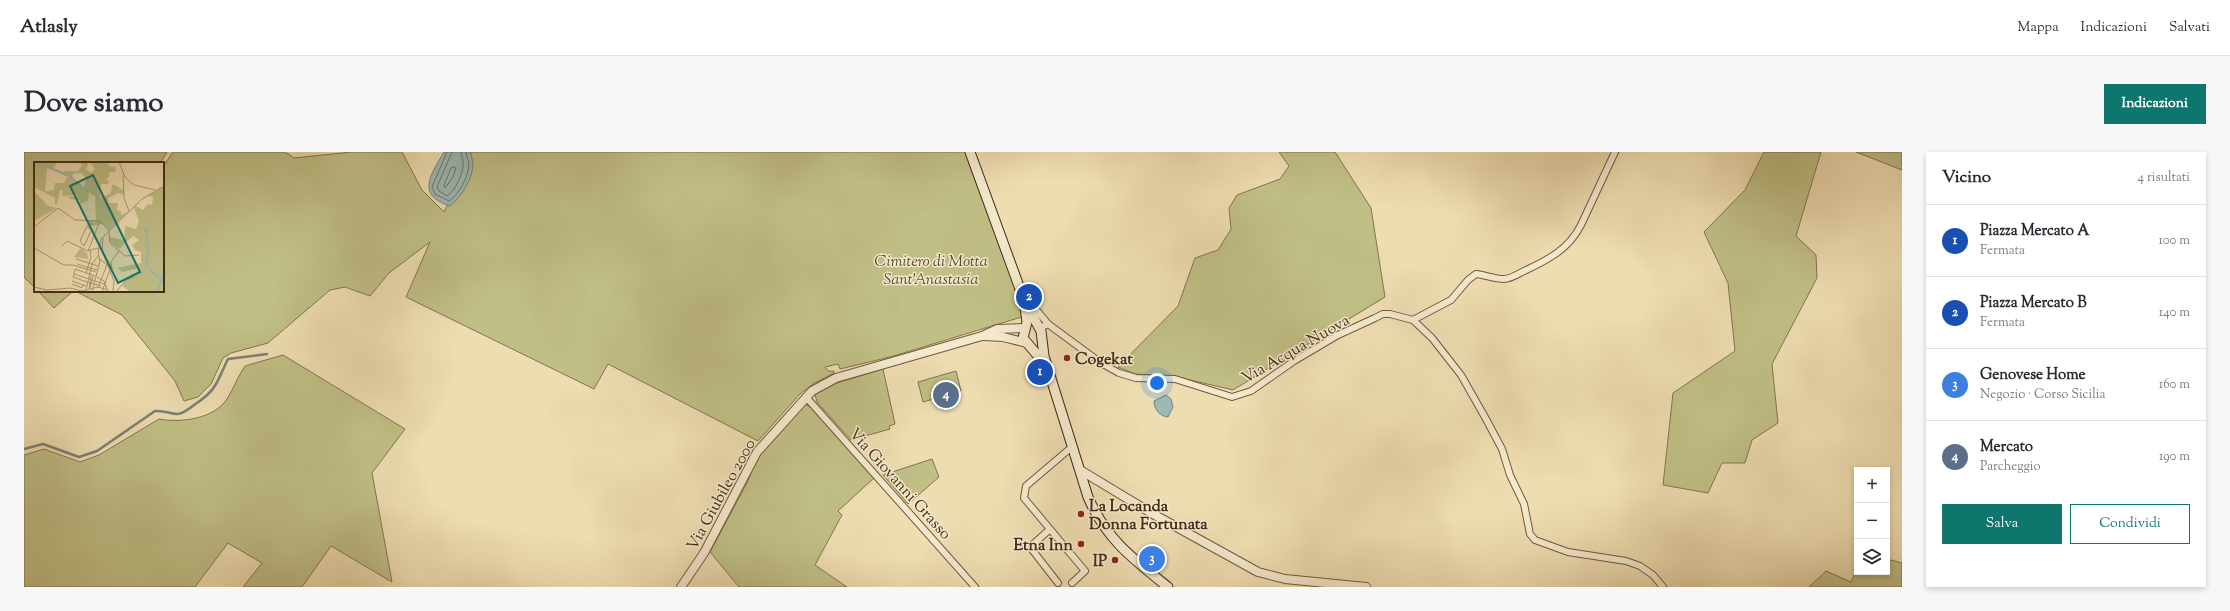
<!DOCTYPE html>
<html lang="it">
<meta charset="utf-8">
<style>
:root{--surface:#fff;--page:#f7f7f7;--text:#2b2b33;--muted:#7c7c81;--line:#e1e1e2;--accent:#0f766e}
body{margin:0;font-family:"Sorts Mill Goudy",serif;background:var(--page);color:var(--text)}
.controls{position:absolute;right:12px;bottom:12px;display:grid;overflow:hidden;border-radius:0px;box-shadow:0 2px 6px #0003}
.controls button{width:36px;height:36px;display:grid;place-items:center;padding:0;border:0;border-bottom:1px solid var(--line);background:var(--surface);color:var(--text);font:20px sans-serif}
.you{position:absolute;left:1133px;top:231px;width:14px;height:14px;margin:-10px;border:3px solid #fff;border-radius:50%;background:#1a73e8;box-shadow:0 0 0 6px #1a73e833}
.badge{display:grid;place-items:center;width:26px;height:26px;border-radius:50%;background:var(--accent);color:#fff;font-size:13px;font-weight:700}
.pin{position:absolute;translate:-50% -50%;border:2px solid #fff;box-shadow:0 1px 4px #0006}
.list{margin:0;padding:0;list-style:none}
h2{display:flex;justify-content:space-between;align-items:center;height:52px;margin:0;padding:0 16px;font-size:17px}
h2 small{font-size:13px;font-weight:400;color:var(--muted)}
.list li{display:grid;grid-template-columns:26px 1fr auto;gap:12px;align-items:center;box-sizing:border-box;height:72px;padding:0 16px;border-top:1px solid var(--line)}
.list b{display:block;font-size:15px;white-space:nowrap}
.list p{margin:0;font-size:13px;white-space:nowrap;color:var(--muted)}
.list em{font-size:13px;font-style:normal;color:var(--muted)}
.actions{display:flex;gap:8px;padding:12px 16px}
.actions a{flex:1;padding:9px 0;border:1px solid var(--accent);border-radius:0px;text-align:center;font-size:14px;color:var(--accent)}
.actions .main{background:var(--accent);color:#fff}
.icon{flex:none;width:22px;height:22px;fill:none;stroke:currentColor;stroke-width:2;stroke-linecap:round;stroke-linejoin:round}
.map{position:relative;flex:none;width:1878px;height:435px;overflow:hidden;border-radius:0px}
header{display:flex;align-items:center;gap:24px;box-sizing:border-box;height:56px;padding:0 20px;background:var(--surface);border-bottom:1px solid var(--line)}
header strong{font-size:19px}
nav{display:flex;gap:22px;margin-inline-start:auto;font-size:14px}
.intro{display:flex;align-items:center;justify-content:space-between;box-sizing:border-box;height:96px;padding:0 24px}
h1{margin:0;font-size:28px}
.button{padding:10px 18px;border-radius:0px;background:var(--accent);color:#fff;font-size:14px;font-weight:700}
main{display:flex;gap:24px;padding:0 24px}
aside{flex:1;background:var(--surface);border-radius:0px;box-shadow:0 2px 6px #0003}
.map>svg:first-child{display:block}
</style>
<header>
<strong>Atlasly</strong>
<nav><a>Mappa</a><a>Indicazioni</a><a>Salvati</a></nav>
</header>
<div class="intro"><h1>Dove siamo</h1><a class="button">Indicazioni</a></div>
<main>
<div class="map">
<svg width="1878" height="435" viewBox="0 0 1878 435">
<rect width="100%" height="100%" fill="#eeddb1"/>
<filter id="stains"><feTurbulence type="fractalNoise" baseFrequency=".005" numOctaves="4"/><feColorMatrix values="0 0 0 0 .2 0 0 0 0 .09 0 0 0 0 .02 0 0 0 .5 -.17"/></filter>
<radialGradient id="worn" r=".72"><stop offset=".6" stop-color="#630" stop-opacity="0"/><stop offset="1" stop-color="#630" stop-opacity=".3"/></radialGradient>
<g fill="#c0bf86" stroke="#83754e">
<path d="M0,0H143L136,11H11V136L0,125Z"/>
<path d="M149,0H261L270,6L327,0H378L398,38L420,60L448,0H942L1001,164L866,205L816,217L814,212L801,215L804,219H810V221L789,232L776,242L734,289L584,212L570,237L382,145L406,90L365,121L346,144L321,135L306,138L244,191L207,201L199,206L187,232L174,245L160,249L151,229L98,163L55,141L57,139H139V15Z"/>
<path d="M1255,0H1311L1347,56L1361,145L1209,238L1149,224L1111,222L1094,215L1154,154L1171,106L1194,98L1207,77L1205,56L1213,43L1256,27L1265,14Z"/>
<path d="M1740,0H1797L1772,84L1792,103L1793,126L1748,212L1754,271L1728,288L1721,311H1698L1684,341L1639,333L1649,241L1711,199L1704,131L1680,80L1721,38Z"/>
<path d="M1832,0H1878V18Z"/>
<path d="M14,139H49L30,156Z"/>
<path d="M259,203L381,277L348,321L368,430L307,394L278,435H219L238,411L204,391L171,435H0V303L20,297L56,310L75,303L135,267C157,271 190,267 203,247C210,236 214,224 221,214Z"/>
<path d="M859,217L871,272L865,274L866,277L827,288L793,250L791,242L813,231Z"/>
<path d="M932,219L937,239L899,250L894,230Z"/>
<path d="M780,252L787,255L850,326L814,359L818,363L791,413L823,435H715L686,400L724,329L732,308L742,293Z"/>
<path d="M908,307L915,325L884,352L859,323Z"/>
<path d="M1863,407L1878,411V435H1785L1802,419L1827,430L1833,417V420H1863Z"/>
</g>
<g fill="#9cbab5" stroke="#7a8176">
<path d="M420,0H446C447,4 449,9 449,12C449,27 437,45 426,54C392,43 406,24 420,0Z"/>
<path d="M1142,243L1147,247L1149,255L1144,265C1136,264 1130,258 1130,249Z"/>
</g>
<g fill="none" stroke-linecap="round" stroke-linejoin="round">
<g stroke="#717266" stroke-width="1">
<path d="M423,0L408,35L411,42L425,49C435,43 444,25 445,13C445,9 442,4 442,0"/>
<path d="M428,0L413,35L415,39L423,44C431,39 439,22 439,13C440,9 437,4 437,0"/>
<path d="M428,15L432,16L429,25L421,36L420,34Z"/>
</g>
<path stroke="#7a8176" stroke-width="2.5" d="M0,297L19,292L55,305L73,299L131,259C140,258 146,262 153,262C159,262 165,257 170,253C194,237 192,231 204,207L243,202"/>
<g stroke="#70583e" stroke-width="8">
<g id="minor">
<path d="M1006,150L1024,172"/>
<path d="M1389,168L1427,148L1444,128L1452,122C1461,123 1471,127 1480,127C1487,127 1494,122 1500,119C1524,108 1545,97 1557,73L1591,0"/>
<path d="M1016,176L1024,172L1077,211L1095,221L1112,226L1151,227L1208,245L1227,239L1270,209L1314,183L1351,166L1359,162H1366L1389,168L1408,186L1437,223L1462,267L1478,297L1486,323L1500,352L1506,382L1511,388L1544,400L1602,409L1616,414L1629,423L1639,435"/>
<path d="M782,245L951,435"/>
<path d="M1025,378L1006,395L1034,431"/>
<path d="M1048,431L1061,419L1000,346L1002,334L1049,294"/>
</g>
</g>
<g stroke="#70583e" stroke-width="10">
<g id="tertiary">
<path d="M959,184L979,185L1003,191"/>
<path d="M1056,318L1129,362L1234,420L1261,427L1342,435"/>
<path d="M657,435L680,401L733,300L788,239L812,226L958,184L973,177L1001,176"/>
</g>
</g>
<g stroke="#462b17" stroke-width="11">
<g id="secondary">
<path d="M946,0L1000,148L1003,170L999,186L1020,211"/>
<path d="M1000,148L1017,179L1020,204L1064,345C1082,387 1109,407 1144,435"/>
</g>
</g>
<use href="#minor" stroke="#f4e9cc" stroke-width="6"/>
<use href="#tertiary" stroke="#f4e9cc" stroke-width="8"/>
<use href="#secondary" stroke="#f4e9cc" stroke-width="9"/>
</g>
<g fill="#8f2418" stroke="#f4e9cc" stroke-width="1.5">
<circle cx="1043" cy="206" r="4"/>
<circle cx="1057" cy="362" r="4"/>
<circle cx="1057" cy="392" r="4"/>
<circle cx="1091" cy="408" r="4"/>
</g>
<g text-anchor="middle" stroke-width="3" stroke-linejoin="round" paint-order="stroke">
<g font-size="16" font-style="italic" fill="#5e492d" stroke="#f4e9cc">
<text x="907" y="114">Cimitero di Motta<tspan x="907" dy="18">Sant'Anastasia</tspan></text>
</g>
<g font-size="16" fill="#462b17" stroke="#f4e9cc">
<text transform="translate(1271 196) rotate(-30)" y="6">Via Acqua Nuova</text>
<text transform="translate(877 331) rotate(48)" y="6">Via Giovanni Grasso</text>
<text transform="translate(696 342) rotate(-61)" y="6">Via Giubileo 2000</text>
</g>
<g font-size="16" font-weight="bold" fill="#462b17" stroke="#f4e9cc" text-anchor="start">
<text x="1051" y="212">Cogekat</text>
<text x="1065" y="359">La Locanda<tspan x="1065" dy="18">Donna Fortunata</tspan></text>
<text x="1049" y="398" text-anchor="end">Etna Inn</text>
<text x="1083" y="414" text-anchor="end">IP</text>
</g>
</g>
<g transform="translate(10 10)">
<rect width="130" height="130" fill="#eeddb1"/>
<path d="M0,0H24L18,8L13,6L11,29L20,28L21,21H30L33,15L36,16L55,31L54,39L46,42V38L35,37V34L43,35L44,33L28,34L29,29L26,28L23,42H21V36L0,25ZM45,0H55L52,7L57,11L61,7L56,0H72L76,4L82,5L81,10H75L76,14L71,18L75,19L74,22H67L66,36L77,31L78,23H81L90,29V33L84,31L74,36L75,41H84L83,48L87,49V53L95,49L75,68L69,62L57,64V68L52,66L55,58H62L61,36H63L50,27L52,16L47,11L39,12L38,17L29,11L30,9H44L48,3ZM130,24V130H97L88,124L92,118L105,112V106L89,110L83,106L107,101V90L101,88L98,83L105,78L99,74L85,87L77,81L75,75L90,78L91,64L102,67L105,59L100,46L102,44L109,48L114,42L118,43L119,35L114,34ZM0,29L14,44L23,46L0,59ZM47,86L53,91L54,97L40,95Z" fill="#c0bf86"/>
<path fill="none" stroke="#9cbab5" stroke-width="2" d="M0,3H10L37,15L54,30M109,66L114,70L112,78L115,87L112,103L126,117M123,130L130,111"/>
<path fill="none" stroke="#ab9673" stroke-width="1" d="M85,0L91,15L100,23L121,28M89,13L90,36L95,49M0,65L24,46L41,58L66,59L75,69M75,70L76,81L91,94L105,93M69,76L68,88L76,109M28,84L33,79L54,89L64,86M50,84L46,79L52,66M50,84L57,69M0,86L30,103H39L62,110M54,89L66,59M42,97L64,104M43,102L63,108M76,109L80,119L79,130M75,110L78,107L77,100L85,89M52,111L57,95L56,88M40,112L41,107L61,114M39,115L40,112L70,122M39,115L53,120M63,115L70,119L74,130M38,119L52,124M53,120L67,124M38,122L48,126L49,123M0,125L13,128L36,126L48,129L64,125L74,128M64,125L73,103L66,97M56,126L59,114M55,127L57,114M52,128L58,102L64,94M58,130L66,99L64,91L67,77L108,37L130,24M68,130L75,110M82,130L92,118L100,115"/>
<path fill="#0f766e" fill-opacity="0.15" stroke="#0f766e" stroke-width="2" d="M59,13L106,110L84,121L36,24Z"/>
<rect width="130" height="130" fill="none" stroke="#462b17" stroke-width="2"/>
</g>
<rect width="100%" height="100%" filter="url(#stains)"/>
<rect width="100%" height="100%" fill="url(#worn)"/>
</svg>
<div class="controls">
<button>+</button>
<button>−</button>
<button><svg class="icon" aria-label="layers" viewBox="0 0 24 24"><path d="M12 4l9 5-9 5-9-5zM3 14l9 5 9-5"/></svg></button>
</div>
<div class="you"></div>
<div class="pin badge" style="left:1016px;top:220px;background:#1a4fb4">1</div>
<div class="pin badge" style="left:1005px;top:145px;background:#1a4fb4">2</div>
<div class="pin badge" style="left:1128px;top:407px;background:#3f7fe0">3</div>
<div class="pin badge" style="left:922px;top:243px;background:#5c6f8a">4</div>
</div>
<aside>
<h2>Vicino<small>4 risultati</small></h2>
<ul class="list">
<li><span class="badge" style="background:#1a4fb4">1</span><div><b>Piazza Mercato A</b><p>Fermata</p></div><em>100 m</em></li>
<li><span class="badge" style="background:#1a4fb4">2</span><div><b>Piazza Mercato B</b><p>Fermata</p></div><em>140 m</em></li>
<li><span class="badge" style="background:#3f7fe0">3</span><div><b>Genovese Home</b><p>Negozio · Corso Sicilia</p></div><em>160 m</em></li>
<li><span class="badge" style="background:#5c6f8a">4</span><div><b>Mercato</b><p>Parcheggio</p></div><em>190 m</em></li>
</ul>
<div class="actions"><a class="main">Salva</a><a>Condividi</a></div>
</aside>
</main>
